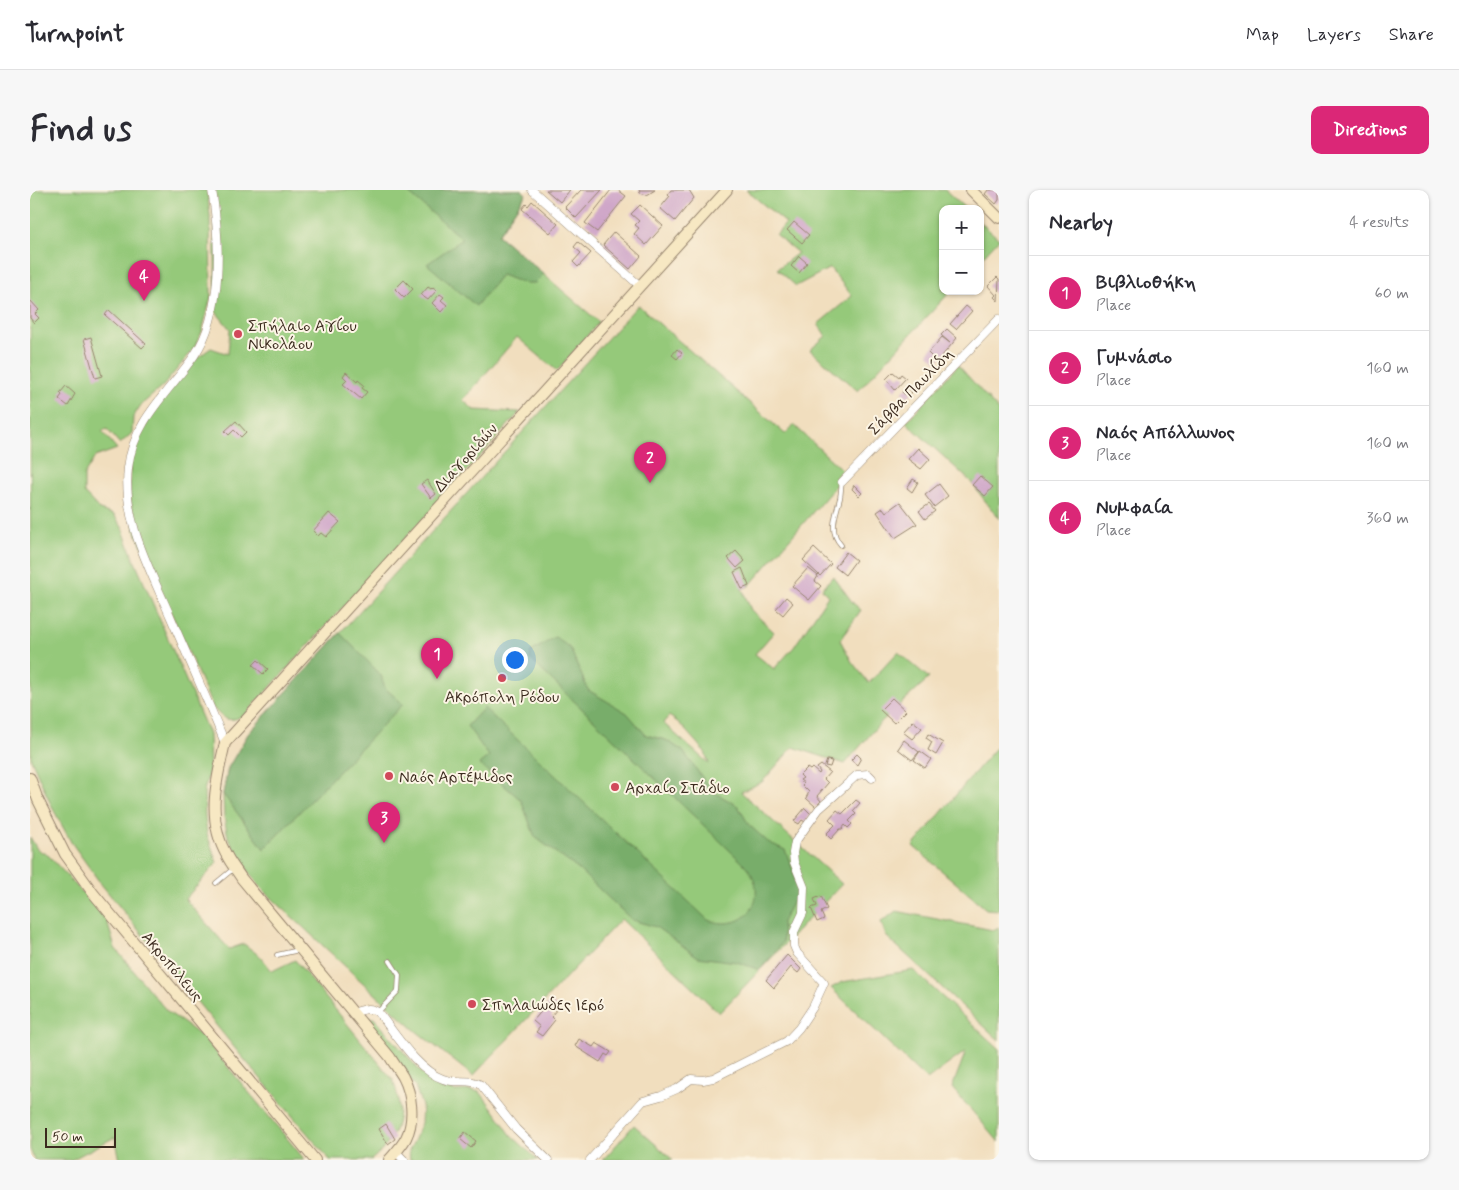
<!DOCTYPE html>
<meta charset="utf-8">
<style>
:root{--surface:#fff;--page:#f7f7f7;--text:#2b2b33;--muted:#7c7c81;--line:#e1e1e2;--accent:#db2777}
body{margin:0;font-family:Mynerve,sans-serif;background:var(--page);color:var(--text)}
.controls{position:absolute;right:15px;top:15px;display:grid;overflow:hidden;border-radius:10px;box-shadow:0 1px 4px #0004}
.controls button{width:45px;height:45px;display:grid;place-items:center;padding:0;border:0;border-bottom:1px solid var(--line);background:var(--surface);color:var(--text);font:25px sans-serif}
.scale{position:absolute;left:15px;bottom:12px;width:71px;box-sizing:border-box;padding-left:5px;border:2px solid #3b2a1e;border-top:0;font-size:14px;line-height:18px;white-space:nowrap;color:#3b2a1e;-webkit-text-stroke:4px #fcf5e5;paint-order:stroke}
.you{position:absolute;left:484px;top:469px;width:18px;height:18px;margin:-12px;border:4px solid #fff;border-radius:50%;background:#1a73e8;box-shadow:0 0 0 8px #1a73e833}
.badge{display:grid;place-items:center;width:32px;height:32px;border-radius:50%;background:var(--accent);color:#fff;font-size:16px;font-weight:700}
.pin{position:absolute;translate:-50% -41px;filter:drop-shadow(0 1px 2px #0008)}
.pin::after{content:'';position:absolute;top:26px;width:18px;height:15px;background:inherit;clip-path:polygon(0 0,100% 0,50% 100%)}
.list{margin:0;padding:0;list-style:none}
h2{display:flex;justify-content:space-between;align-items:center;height:65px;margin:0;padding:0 20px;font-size:21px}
h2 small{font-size:16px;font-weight:400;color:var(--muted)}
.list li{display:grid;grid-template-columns:32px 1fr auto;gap:15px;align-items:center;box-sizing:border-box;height:75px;padding:0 20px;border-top:1px solid var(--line)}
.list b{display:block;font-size:19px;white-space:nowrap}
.list p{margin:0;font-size:16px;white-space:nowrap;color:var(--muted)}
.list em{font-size:16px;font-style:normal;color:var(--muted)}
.map{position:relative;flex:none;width:969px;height:970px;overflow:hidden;border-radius:10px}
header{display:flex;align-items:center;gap:30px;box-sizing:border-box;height:70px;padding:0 25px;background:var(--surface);border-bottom:1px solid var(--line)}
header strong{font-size:24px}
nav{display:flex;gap:28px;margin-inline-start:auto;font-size:18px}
.intro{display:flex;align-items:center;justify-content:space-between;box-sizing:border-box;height:120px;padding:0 30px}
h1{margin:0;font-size:35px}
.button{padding:12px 22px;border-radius:10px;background:var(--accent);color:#fff;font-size:18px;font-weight:700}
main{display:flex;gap:30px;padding:0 30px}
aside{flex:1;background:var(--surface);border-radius:10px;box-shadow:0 1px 4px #0004}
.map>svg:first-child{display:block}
</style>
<header>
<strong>Turnpoint</strong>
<nav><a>Map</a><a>Layers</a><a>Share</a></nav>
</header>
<div class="intro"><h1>Find us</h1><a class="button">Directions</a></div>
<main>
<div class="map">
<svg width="969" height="970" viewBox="0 0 969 970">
<rect width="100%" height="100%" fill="#fcf5e5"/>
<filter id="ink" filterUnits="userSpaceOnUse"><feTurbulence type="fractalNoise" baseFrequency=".02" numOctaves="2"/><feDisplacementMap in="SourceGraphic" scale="10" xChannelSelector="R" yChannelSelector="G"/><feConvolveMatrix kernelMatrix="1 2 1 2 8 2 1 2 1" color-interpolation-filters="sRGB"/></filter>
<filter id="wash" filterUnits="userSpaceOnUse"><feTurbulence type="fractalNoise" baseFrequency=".0096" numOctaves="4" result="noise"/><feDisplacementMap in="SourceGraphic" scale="20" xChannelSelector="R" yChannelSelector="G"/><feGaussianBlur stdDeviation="1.12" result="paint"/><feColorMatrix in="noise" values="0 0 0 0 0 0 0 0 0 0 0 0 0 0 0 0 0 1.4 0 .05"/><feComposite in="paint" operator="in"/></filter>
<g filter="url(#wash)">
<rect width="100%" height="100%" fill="#f1debe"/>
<g fill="#95c97a" stroke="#687a4c" fill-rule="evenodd">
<path d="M0,0H177L180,25L181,107L172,142L163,160L133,196L111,215L103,227L102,243L90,254L77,239L72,241L87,259L65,267L54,285V303L70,320L84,325L92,337L102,365L179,544L180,579L174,601L175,626L177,644L187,673L155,709L199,759L214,754L231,767L242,781L265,770L363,890C375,923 369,948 341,970H300L208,862L71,694L41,652L22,617L1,569Z"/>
<path d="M184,0H492L496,4L468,45L569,132L527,181L487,147L433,210L444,220L490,222L216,524C200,533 195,531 183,518L104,338L100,305V274L104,256L131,209L161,177L167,168L181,158L198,164L200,139L186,122Z"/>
<path d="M716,0H915L936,19H913V101H921L828,201L780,160L796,146L788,134L822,106L800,78L766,96L747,79L768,63L746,45L756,33Z"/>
<path d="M950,32L969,49L950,70Z"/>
<path d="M608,115L755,244L764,235L812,280L805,288L809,292L719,396L712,399L721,420L744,442L725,464L744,479L764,457L798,406L792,399L803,386L823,413L831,420L810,450L822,472L839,493L868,462L899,488L851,532L815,574L763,557L732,592L711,602L812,694L689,823L591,729L443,886L386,841L332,792L231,698L209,669L198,647L194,627L193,604L198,578L218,544ZM639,526L649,533L675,562L679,574L633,533Z"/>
<path d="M928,175L969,221V329L940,291L876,232Z"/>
<path d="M969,554V720L956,719L883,656Z"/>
<path d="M0,647L7,659L19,666L76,728L85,758L125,807L137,821L173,847L275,970H90L85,947L41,970H4L0,959Z"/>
<path d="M866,721L963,740L969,737V850L856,746L851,732Z"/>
<path d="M883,780L969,859V952L922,898L936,861L897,890L801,798L812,792Z"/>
<path d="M334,828H344L391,882L404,894L425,901L439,900L450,902L463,919L481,945L508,970H380L379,961L385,949L391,933L392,916L385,896Z"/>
<path d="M604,935L643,970H573Z"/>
</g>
<g fill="#78ad6a" stroke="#5a6c44">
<path d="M375,0H492L496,4L468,45L514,84L505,93H494L471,85L446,116L397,74L432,49Z"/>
<path d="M310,443L351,485L355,498L373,514L234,659L193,604L198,578L218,544Z"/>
<path d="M525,447L540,458L558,500L597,523L616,545L636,550L653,561L682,601L708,616L719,635L738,652L755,660L763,680L768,702L752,732L753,752L730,780L707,772L668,767L626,737L602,730L549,680L505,647L491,610L449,574L459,566L437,536L454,518L678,730C717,744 742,706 715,675L500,469L501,462Z"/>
</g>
<g id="blocks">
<g fill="#cea4c8">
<path d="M516,0H540L530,12Z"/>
<path d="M551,0H572L546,28L535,17Z"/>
<path d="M581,0H588L596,6L567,42L555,33Z"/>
<path d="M609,0H625L617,5L610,3Z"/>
<path d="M641,0H659L664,8L645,31L630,18L640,6L638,4Z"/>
<path d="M958,0H969V10L966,14L955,4Z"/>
<path d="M502,11L528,34L520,43L492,19L496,14L498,16Z"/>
<path d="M610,15L633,36L616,55L604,44L609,38L605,35L609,31L601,24Z"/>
<path d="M764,32L779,45L772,53L757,40Z"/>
<path d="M584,42L611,66L600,79L573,55Z"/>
<path d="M548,52L561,63L548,77L543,72L551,63L544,57Z"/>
<path d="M769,66L777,73L769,83L761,76Z"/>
<path d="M967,87L969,89L968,111L964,107L966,105L958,96Z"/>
<path d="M374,90L383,99L374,108L365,99Z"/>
<path d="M398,97L401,99L403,97L407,100L398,110L391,105Z"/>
<path d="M410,104L414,107L411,110L417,115L411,122L402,113Z"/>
<path d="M0,110L9,120L5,124L9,128L4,133L0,128Z"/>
<path d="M936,116L942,121L926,139L920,134Z"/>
<path d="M79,120L116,154L112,158L75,125Z"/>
<path d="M917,139L927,148L907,172L898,163L912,147L920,153L911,145Z"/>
<path d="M61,147L72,186L65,188L54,149Z"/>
<path d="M647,159L652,163L647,169L642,165Z"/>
<path d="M316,182L327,192L328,190L334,195L332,198L337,202L331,209L313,194L317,190L313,186Z"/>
<path d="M863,182L869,187L871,184L876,188L865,200L856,189Z"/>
<path d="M36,196L45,204L38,216L29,209L32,205L30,203Z"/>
<path d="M877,197L882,202L878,207L872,202Z"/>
<path d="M206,231L216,242L211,247L204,240L199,245L195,241Z"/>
<path d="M888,258L900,269L891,279L878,269Z"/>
<path d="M950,286L963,297L955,306L942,295Z"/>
<path d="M883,289L888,292L882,302L877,298Z"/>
<path d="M397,290L406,304L401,308L391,294Z"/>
<path d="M909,294L918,306L904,317L895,305Z"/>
<path d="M824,295L832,303L829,306L822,299Z"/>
<path d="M870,312L887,334L865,348L847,322L853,318L856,322Z"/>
<path d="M899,314L905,321L895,329L889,321Z"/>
<path d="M299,323L310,332L296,347L291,343L288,346L283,341Z"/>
<path d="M784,358L801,374L790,386L773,370Z"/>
<path d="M706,361L715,371L707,378L698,368Z"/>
<path d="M816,362L826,370L815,385L805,377Z"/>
<path d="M712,378L719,396L712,399L704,382Z"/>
<path d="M778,378L788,386L785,391L791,396L779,410L762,396Z"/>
<path d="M756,407L763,413L753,425L746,419Z"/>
<path d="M228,470L238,479L233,484L223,475Z"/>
<path d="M862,508L876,521L864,533L850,520Z"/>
<path d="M883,531L892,538L882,549L873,542Z"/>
<path d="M898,544L913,553L906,565L898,560L902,552L896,548Z"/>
<path d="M874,550L889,562L882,570L868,559Z"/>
<path d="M890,561L901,569L895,578L884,570Z"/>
<path d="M827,564L831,568L827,575L821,570Z"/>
<path d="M797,570L802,571L800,577L795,576Z"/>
<path d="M791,575L800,582L794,589L798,593L787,606L791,611L786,617L776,608L779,602L772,595L774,593L770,590L773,588L770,585L777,578L780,580L782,578L789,584L790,582L787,578Z"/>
<path d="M826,610L830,613L823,621L826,624L819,631L822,634L818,638L815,635L812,639H810L801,649L796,644L805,635L799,629L807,620L812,624Z"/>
<path d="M775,618L781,624L775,632L772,630L769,634L764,631Z"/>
<path d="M791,706L797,719L791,722L794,729L787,732L781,718L787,716L784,709Z"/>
<path d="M757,765L771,779L768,783L761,777L744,798L736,790Z"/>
<path d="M520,811L528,818L521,826L525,830L512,846L506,842L510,837L503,831Z"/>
<path d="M549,849L563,857L566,853L581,862L578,866L575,864L570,872L545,856Z"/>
<path d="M356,934L365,949L358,954L349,939Z"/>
<path d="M435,942L446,951L441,958L430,949Z"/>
</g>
</g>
</g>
<g filter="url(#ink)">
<use href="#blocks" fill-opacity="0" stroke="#96846e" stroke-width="1"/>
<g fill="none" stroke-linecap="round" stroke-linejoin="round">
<g stroke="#96846e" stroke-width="5.5">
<g id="lane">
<path d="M811,355C798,341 806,325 810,308C811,303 811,297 812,292"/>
<path d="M186,693L203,679"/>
<path d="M247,765L269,760"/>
<path d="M348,822L368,801L369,785L360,771"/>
</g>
</g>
<g stroke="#96846e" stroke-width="9">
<g id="street">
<path d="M182,0C190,49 194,123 164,166C139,202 103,231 98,278C92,331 121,381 141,428C159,470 178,511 195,553"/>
<path d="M502,0L610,96"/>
<path d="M812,292L969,129"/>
<path d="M323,823C333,820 339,816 348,822C365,843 387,880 413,889C425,894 441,888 451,895L486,939L518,970"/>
<path d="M366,962L374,970"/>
<path d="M560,970L613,911L631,906L647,899L661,889L673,890L683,888L757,851L769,838L783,817L794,793L767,763L764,756V742L773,723L774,697L764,672L763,663L765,652L789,619L805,605L827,585L838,584L842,588"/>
</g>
</g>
<g stroke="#96846e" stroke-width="12">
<g id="secondary">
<path d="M941,0L969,28"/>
<path d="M0,588L8,610L35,664L63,703L285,970"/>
<path d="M359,970C365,963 372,956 376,948C385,930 382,904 373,887C369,880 364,874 360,867L212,689C207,681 201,674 197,666C176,630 186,591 195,553L697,0"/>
</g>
</g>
<use href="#lane" stroke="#fff" stroke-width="4"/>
<use href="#street" stroke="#fff" stroke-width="8"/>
<use href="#secondary" stroke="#f7e8c3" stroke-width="10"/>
</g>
</g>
<g fill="#d1495b" stroke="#fcf5e5" stroke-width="2">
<circle cx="208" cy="144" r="5"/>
<circle cx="472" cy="488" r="5"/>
<circle cx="359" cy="586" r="5"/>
<circle cx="585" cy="597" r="5"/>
<circle cx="442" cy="814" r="5"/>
</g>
<g text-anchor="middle" stroke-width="4" stroke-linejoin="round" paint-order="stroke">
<g font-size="16" fill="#3b2a1e" stroke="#fcf5e5" text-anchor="start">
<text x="218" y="141">Σπήλαιο Αγίου<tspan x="218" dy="18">Νικολάου</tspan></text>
<text x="472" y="512" text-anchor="middle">Ακρόπολη Ρόδου</text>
<text x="369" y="592">Ναός Αρτέμιδος</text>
<text x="595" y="603">Αρχαίο Στάδιο</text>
<text x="452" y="820">Σπηλαιώδες Ιερό</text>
</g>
<g font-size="16" fill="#3b2a1e" stroke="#fcf5e5">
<text transform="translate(880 201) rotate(-46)" y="6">Σάββα Παυλίδη</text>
<text transform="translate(435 267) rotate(-48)" y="6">Διαγοριδών</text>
<text transform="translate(143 776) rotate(50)" y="6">Ακροπόλεως</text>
</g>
</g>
</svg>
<div class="controls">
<button>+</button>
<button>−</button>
</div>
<div class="scale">50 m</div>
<div class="you"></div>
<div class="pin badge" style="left:407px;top:489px">1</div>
<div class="pin badge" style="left:620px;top:293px">2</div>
<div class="pin badge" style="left:354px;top:653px">3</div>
<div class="pin badge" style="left:114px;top:111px">4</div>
</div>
<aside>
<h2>Nearby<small>4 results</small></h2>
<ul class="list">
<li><span class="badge">1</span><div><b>Βιβλιοθήκη</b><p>Place</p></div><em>60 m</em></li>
<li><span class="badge">2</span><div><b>Γυμνάσιο</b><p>Place</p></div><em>160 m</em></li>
<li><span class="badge">3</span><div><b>Ναός Απόλλωνος</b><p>Place</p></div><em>160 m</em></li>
<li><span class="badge">4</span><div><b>Νυμφαία</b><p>Place</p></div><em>360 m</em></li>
</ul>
</aside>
</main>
